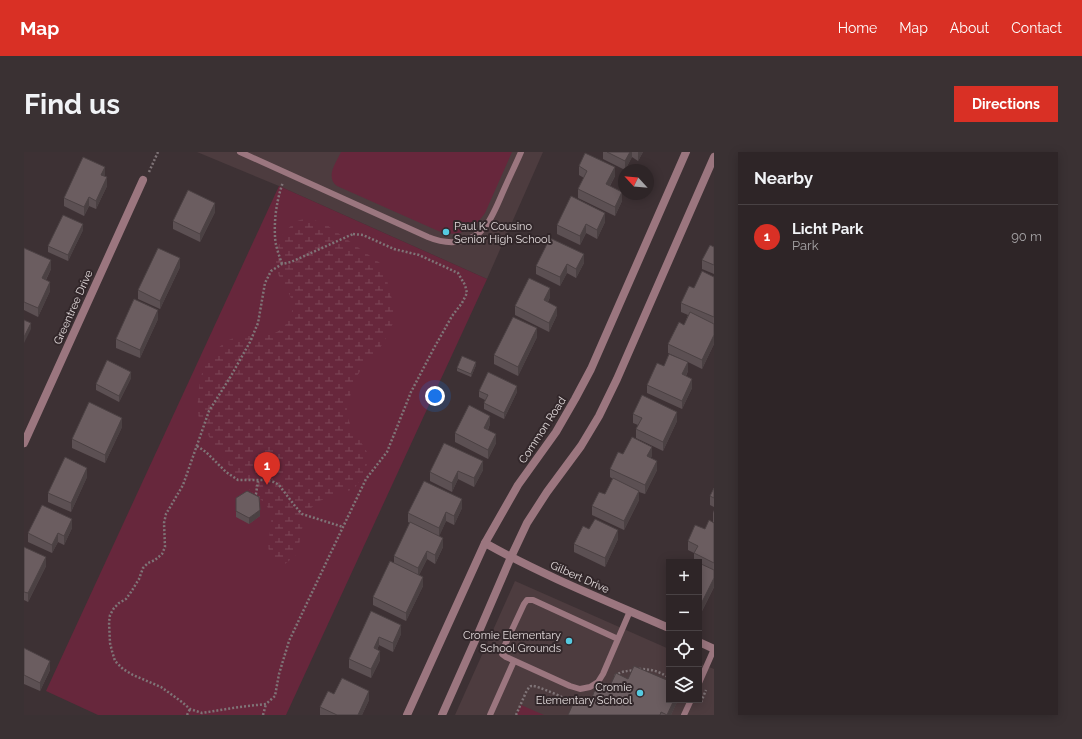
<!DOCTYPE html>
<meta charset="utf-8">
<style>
:root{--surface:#2e2527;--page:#3a3133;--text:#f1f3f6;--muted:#a7a5a7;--line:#494244;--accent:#d93025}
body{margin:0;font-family:Raleway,sans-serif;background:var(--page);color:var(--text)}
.controls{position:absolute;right:12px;bottom:12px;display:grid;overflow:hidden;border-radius:0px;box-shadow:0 2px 10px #0003}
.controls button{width:36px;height:36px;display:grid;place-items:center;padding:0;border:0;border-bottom:1px solid var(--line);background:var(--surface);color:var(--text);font:20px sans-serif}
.compass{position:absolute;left:594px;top:12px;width:36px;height:36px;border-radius:50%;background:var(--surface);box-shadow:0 2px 10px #0003;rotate:296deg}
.you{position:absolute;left:411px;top:244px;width:14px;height:14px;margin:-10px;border:3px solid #fff;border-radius:50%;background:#1a73e8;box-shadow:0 0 0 6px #1a73e833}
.badge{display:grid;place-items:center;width:26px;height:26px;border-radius:50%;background:var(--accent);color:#fff;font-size:13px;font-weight:700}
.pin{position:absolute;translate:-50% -33px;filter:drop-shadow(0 1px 2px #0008)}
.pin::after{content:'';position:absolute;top:21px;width:14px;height:12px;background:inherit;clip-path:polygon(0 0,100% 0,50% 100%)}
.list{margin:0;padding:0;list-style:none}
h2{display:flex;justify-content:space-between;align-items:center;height:52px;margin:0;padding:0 16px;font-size:17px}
h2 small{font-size:13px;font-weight:400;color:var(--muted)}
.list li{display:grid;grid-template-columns:26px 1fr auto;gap:12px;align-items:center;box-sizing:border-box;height:64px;padding:0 16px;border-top:1px solid var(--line)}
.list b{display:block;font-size:15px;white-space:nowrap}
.list p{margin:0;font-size:13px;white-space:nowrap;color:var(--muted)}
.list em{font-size:13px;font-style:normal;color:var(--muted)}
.icon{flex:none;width:22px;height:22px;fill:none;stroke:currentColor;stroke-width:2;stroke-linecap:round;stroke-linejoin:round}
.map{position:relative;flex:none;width:690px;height:563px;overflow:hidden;border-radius:0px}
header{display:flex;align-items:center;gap:24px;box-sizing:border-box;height:56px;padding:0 20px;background:var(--accent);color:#fff}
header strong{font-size:19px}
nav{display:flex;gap:22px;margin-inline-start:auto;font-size:14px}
.intro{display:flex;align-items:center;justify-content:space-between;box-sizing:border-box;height:96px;padding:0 24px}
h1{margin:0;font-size:28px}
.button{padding:10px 18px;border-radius:0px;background:var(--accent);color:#fff;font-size:14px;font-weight:700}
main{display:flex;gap:24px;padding:0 24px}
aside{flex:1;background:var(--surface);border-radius:0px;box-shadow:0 2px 10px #0003}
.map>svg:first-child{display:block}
</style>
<header>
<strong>Map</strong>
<nav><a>Home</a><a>Map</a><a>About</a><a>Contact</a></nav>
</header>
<div class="intro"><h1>Find us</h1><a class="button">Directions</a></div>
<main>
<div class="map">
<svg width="690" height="563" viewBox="0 0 690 563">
<defs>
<pattern id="wetland-marsh" width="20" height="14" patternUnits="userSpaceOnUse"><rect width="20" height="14" fill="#67273c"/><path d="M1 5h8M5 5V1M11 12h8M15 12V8" fill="none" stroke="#7c4658"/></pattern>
</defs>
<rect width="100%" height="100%" fill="#3d3134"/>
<g fill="#4d3c3f">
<path d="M173,0H519L463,127L255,34Z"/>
<path d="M491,429L645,497V548H675V511L690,517V563H431Z"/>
</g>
<g fill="#67273c">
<path d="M317,0H488L461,61C449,79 432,87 412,78L313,34C301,25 312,11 317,0Z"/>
<path d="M255,34L463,127L262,563H74L22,539Z"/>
<path d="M497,553L520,563H492Z"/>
</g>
<path fill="url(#wetland-marsh)" d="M288,67L304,74L356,111L363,122L364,135L370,153V169L363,184L356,196L339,215L331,227L323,255V263L326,272L343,300L344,309L340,322L330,337L295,349L286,357L279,372L275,393L271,404L261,412C228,401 256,377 244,356C239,348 233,345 227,339C209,320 193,299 180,276C178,273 175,269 175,266C172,254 175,233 178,221C181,210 196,191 207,187C212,186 219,184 225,184C242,182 253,186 264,169C277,148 259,137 253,119C250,111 254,91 258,84C261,79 271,69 276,68C279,67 284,67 288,67Z"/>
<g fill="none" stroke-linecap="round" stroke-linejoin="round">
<g stroke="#7f7477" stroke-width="2.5" stroke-dasharray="2 2" stroke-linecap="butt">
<path d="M125,20L134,0"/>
<path d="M329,82L339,83L370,97L395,103L434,121L441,133L443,141L438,151L428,164L410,196L387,240L363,300L342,327L319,375L265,489L255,522L251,544L242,552L215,555L178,561L166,557L158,550L137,535L109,523L99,517L91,509L88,499L86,491L85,470L86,463L90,456L95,451L102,447L107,440L115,427L119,416L124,411L131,408L138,402L141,395L140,371L142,362L159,333L185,259L207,224L226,190L234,171L241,131L247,119L258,112L267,110Z"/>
<path d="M258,112C255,103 251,93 251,84C250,66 253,47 259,30"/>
<path d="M173,294L182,300L202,320L214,328H240L250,330L255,333L271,354L278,362L319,375"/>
<path d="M230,346L232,342L234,329"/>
<path d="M615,517C627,517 635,519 645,526"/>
<path d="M591,524C597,519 603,519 611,518"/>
<path d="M677,550L682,538"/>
<path d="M163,563L166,557"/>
<path d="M239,563L242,552"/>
<path d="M492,563L503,538C505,536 505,534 508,534C513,533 544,548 551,551H553"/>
</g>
<g stroke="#9b767f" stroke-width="6">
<path d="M216,0L404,85C423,93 446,93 461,75C468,66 473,54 478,42C484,28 491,14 497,0"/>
<path d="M594,487L509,448H503L500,452L479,497L478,502L482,505L546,534L556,537L566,535L574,530L579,522L606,459"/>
<path d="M675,531L690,497"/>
<path d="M466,563L490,509"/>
<path d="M660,563L667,548"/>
</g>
<g stroke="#9b767f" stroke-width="8">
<path d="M0,291L119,28"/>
<path d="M461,391C520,424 583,449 645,476"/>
<path d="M675,490L690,497"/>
</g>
<g stroke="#9b767f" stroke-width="8">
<path d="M383,563L461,391L494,333L532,280L551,247L567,217L662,0"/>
<path d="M418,563L450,491L487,405L503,371L523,340L557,294L575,264L593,227L690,5"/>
</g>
</g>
<g fill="#5c5053">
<path d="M579,0H619L614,9L608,5L601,18L579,7Z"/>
<path d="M555,14L591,24L586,34L598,49L591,64L554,46V37L560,26L555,23Z"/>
<path d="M81,23L80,24L83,34L72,57L65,54L60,64L40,54V46Z"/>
<path d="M191,60L176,90L149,77V69Z"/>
<path d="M581,70L573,87L562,81L556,93L533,82V73Z"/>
<path d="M59,78L44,109L24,100V94Z"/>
<path d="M690,95V122L678,117V108Z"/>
<path d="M0,96L27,117L22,128L26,139L14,165L0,158Z"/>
<path d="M560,111L552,126L543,121L536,134L512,122V114Z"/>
<path d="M156,115L136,157L114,147V138Z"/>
<path d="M690,125V192L678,217L664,210V219L662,224L668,236L658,257L623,241V233L640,214L657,207L644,201V192L660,173L664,163L657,160V151L670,136Z"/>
<path d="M526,145L524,150L533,163L525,180L491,163V154Z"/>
<path d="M134,167L116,206L92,196V187Z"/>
<path d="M513,185L494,224L470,212V203Z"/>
<path d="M452,213L447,225L433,219V216Z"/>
<path d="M107,226L95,250L72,238V232Z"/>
<path d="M455,239L493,240L480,267L460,257V251L461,248L455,245Z"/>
<path d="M609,262L653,269L639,299L612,286V277L614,273L609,271Z"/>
<path d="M466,272L464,278L472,291L464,307L431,290V281Z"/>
<path d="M98,275L81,311L48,296V287Z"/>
<path d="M420,291L459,318L450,335L434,327L428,340L406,329V320Z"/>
<path d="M599,302L628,304L626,306L633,318L621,342L615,340V348L600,378L568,363V354L581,342L589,327L586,325V317Z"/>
<path d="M63,325L47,360L24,350V341Z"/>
<path d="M690,336V355L686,353V344Z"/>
<path d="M212,346L236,364L225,372L212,365Z"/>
<path d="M438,356L430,373L422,369L415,384L419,395L411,412L403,407L395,423L399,434L382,469L349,453V445L370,411V404L386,371L384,370V361Z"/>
<path d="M690,358V370H689V361Z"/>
<path d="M690,371V435L677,461L675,460V410H669L670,409V401L664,398V389Z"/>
<path d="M48,376L40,393L34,390L28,401L4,390V381Z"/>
<path d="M565,377L594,387L581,415L550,400V392Z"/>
<path d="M0,395L22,414L4,450L0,448Z"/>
<path d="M347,459L377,482L369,500L355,493L353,498L356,508L347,526L325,516V507Z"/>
<path d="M0,496L26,518L16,539L0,532Z"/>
<path d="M585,536L645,548H654L647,563H544Z"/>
<path d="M310,542L345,548L338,563H296V555Z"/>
</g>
<g fill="#4b4143">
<path d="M606,0H608V5L601,18V9Z"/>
<path d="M614,0H619L614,9Z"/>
<path d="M81,15V23L77,32V23Z"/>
<path d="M591,15V24L582,41V32Z"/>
<path d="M83,25V34L72,57V49Z"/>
<path d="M598,40V49L591,64V55Z"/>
<path d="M65,45V54L60,64V55Z"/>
<path d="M191,51V60L176,90V82Z"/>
<path d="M581,61V70L573,87V78Z"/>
<path d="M59,72V78L44,109V103Z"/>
<path d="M562,72V81L556,93V84Z"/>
<path d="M560,102V111L552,126V117Z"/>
<path d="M156,106V115L136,157V149Z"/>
<path d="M27,108V117L18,135V126Z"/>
<path d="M543,112V121L536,134V125Z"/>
<path d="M26,130V139L14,165V156Z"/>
<path d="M526,136V145L520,157V148Z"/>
<path d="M533,155V163L525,180V171Z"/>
<path d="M134,158V167L116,206V198Z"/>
<path d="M7,171V177L0,191V185Z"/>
<path d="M513,176V185L494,224V215Z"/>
<path d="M690,183V192L678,217V208Z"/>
<path d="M452,210V213L447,225V222Z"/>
<path d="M664,210V219L658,231V222Z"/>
<path d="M107,220V226L95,250V244Z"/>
<path d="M668,227V236L658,257V249Z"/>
<path d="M493,234V240L480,267V261Z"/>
<path d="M653,260V269L639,299V290Z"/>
<path d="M466,264V272L460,285V276Z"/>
<path d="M98,266V275L81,311V303Z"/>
<path d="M472,282V291L464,307V298Z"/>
<path d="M628,295V304L623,313V304Z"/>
<path d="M459,309V318L450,335V326Z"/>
<path d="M633,309V318L621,342V333Z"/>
<path d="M63,316V325L47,360V351Z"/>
<path d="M434,319V327L428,340V331Z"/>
<path d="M615,339V348L600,378V369Z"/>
<path d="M438,347V356L430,373V364Z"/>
<path d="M236,358V364L225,372V366Z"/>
<path d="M422,360V369L415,385V376Z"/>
<path d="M48,367V376L40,393V384Z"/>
<path d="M594,378V387L581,415V406Z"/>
<path d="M34,381V390L28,401V393Z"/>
<path d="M419,386V395L411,412V403Z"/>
<path d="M403,399V407L394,425V416Z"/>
<path d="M22,405V414L4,450V441Z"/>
<path d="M399,425V434L382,469V461Z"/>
<path d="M690,426V435L677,461V452Z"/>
<path d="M377,473V482L369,500V491Z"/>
<path d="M355,485V493L350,505V496Z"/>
<path d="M356,499V508L347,526V517Z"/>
<path d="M26,509V518L16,539V531Z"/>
<path d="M345,539V548L338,563H334Z"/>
<path d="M650,548H654L647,563H643Z"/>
</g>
<g fill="#6b5d60" stroke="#4b4143">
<path d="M583,0H606L601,9Z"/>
<path d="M561,1L591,15L582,32L598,40L591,55L554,37L563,19L555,14Z"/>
<path d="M59,5L81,15L77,23L83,25L72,49L65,45L60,55L40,46Z"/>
<path d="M164,38L191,51L176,82L149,69Z"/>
<path d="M547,44L581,61L573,78L562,72L556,84L533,73Z"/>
<path d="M39,63L59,72L44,103L24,94Z"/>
<path d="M526,86L560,102L552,117L543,112L536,125L512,114Z"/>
<path d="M686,93L690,95V113L678,108Z"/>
<path d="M0,96L27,108L18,126L26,130L14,156L0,150Z"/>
<path d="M134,96L156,106L136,149L114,138Z"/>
<path d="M678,119L690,125V165L657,151L665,134L670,136Z"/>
<path d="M505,126L526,136L520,148L533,155L525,171L491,154Z"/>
<path d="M110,147L134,158L116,198L92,187Z"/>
<path d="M666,160L690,172V183L678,208L644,192L655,170L660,173Z"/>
<path d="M489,165L513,176L494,215L470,203Z"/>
<path d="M0,168L7,171L0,185Z"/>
<path d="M645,202L664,210L658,222L668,227L658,249L623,233L633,211L640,214Z"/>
<path d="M438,204L452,210L447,222L433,216Z"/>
<path d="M83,208L107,220L95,244L72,232Z"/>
<path d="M464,220L493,234L480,261L460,251L464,243L455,239Z"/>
<path d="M618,243L653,260L639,290L612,277L618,266L609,262Z"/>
<path d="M65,250L98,266L81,303L48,287Z"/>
<path d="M445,253L466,264L460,276L472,282L464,298L431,281Z"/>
<path d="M608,285L628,295L623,304L633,309L621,333L586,317L594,300L599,302Z"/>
<path d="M420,291L459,309L450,326L434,319L428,331L406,320Z"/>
<path d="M41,305L63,316L47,351L24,341Z"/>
<path d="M589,326L615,339L600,369L568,354L575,340L581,342Z"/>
<path d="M400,329L438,347L430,364L422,360L415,376L384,361Z"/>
<path d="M690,336V346L686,344Z"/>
<path d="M223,339L235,345L236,358L225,366L212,359V346Z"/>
<path d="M18,353L48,367L40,384L34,381L28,393L4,381Z"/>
<path d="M571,367L594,378L581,406L550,392L559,374L565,377Z"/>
<path d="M685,368L690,371V411L670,401L674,394L664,389L671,373L681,377Z"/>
<path d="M386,370L419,386L411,403L403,399L394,416L370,404Z"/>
<path d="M0,395L22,405L4,441L0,440Z"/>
<path d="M366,409L399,425L382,461L349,445Z"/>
<path d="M675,411L690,418V426L677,452L675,451Z"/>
<path d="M347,459L377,473L369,491L355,485L350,496L356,499L347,517L325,507Z"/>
<path d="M0,496L26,509L16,531L0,523Z"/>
<path d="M610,514L645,529V548H650L643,563L637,560L636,563H544L553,543L567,548L570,540L572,538H577L579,540L582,535L585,536L592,521L604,527Z"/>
<path d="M318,526L345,539L334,563H313L296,555L304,539L310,542Z"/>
</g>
<g fill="#55cae0" stroke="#32272a" stroke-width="1.5">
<circle cx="422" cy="80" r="4"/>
<circle cx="545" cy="489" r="4"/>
<circle cx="616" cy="541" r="4"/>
</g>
<g text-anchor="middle" stroke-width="4" stroke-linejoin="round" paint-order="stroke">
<g font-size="11" fill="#e1d9da" stroke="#32272a" text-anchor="end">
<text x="430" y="78" text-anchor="start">Paul K. Cousino<tspan x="430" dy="13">Senior High School</tspan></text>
<text x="537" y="487">Cromie Elementary<tspan x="537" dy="13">School Grounds</tspan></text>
<text x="608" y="539">Cromie<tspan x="608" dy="13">Elementary School</tspan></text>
</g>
<g font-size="11" fill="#e1d9da" stroke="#32272a">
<text transform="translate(49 155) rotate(-66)" y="4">Greentree Drive</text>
<text transform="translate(518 278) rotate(-57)" y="4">Common Road</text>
<text transform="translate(556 425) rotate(24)" y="4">Gilbert Drive</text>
</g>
</g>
</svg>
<div class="controls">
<button>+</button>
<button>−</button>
<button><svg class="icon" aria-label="locate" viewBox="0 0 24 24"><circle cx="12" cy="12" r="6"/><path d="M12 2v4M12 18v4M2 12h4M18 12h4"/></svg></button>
<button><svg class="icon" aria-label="layers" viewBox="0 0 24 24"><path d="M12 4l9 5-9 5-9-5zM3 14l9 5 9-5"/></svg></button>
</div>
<svg class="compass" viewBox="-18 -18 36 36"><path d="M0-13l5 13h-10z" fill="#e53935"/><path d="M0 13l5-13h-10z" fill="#a7a5a7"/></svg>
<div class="you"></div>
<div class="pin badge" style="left:243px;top:333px">1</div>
</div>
<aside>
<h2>Nearby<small></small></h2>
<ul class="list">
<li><span class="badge">1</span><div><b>Licht Park</b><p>Park</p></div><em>90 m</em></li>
</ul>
</aside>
</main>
